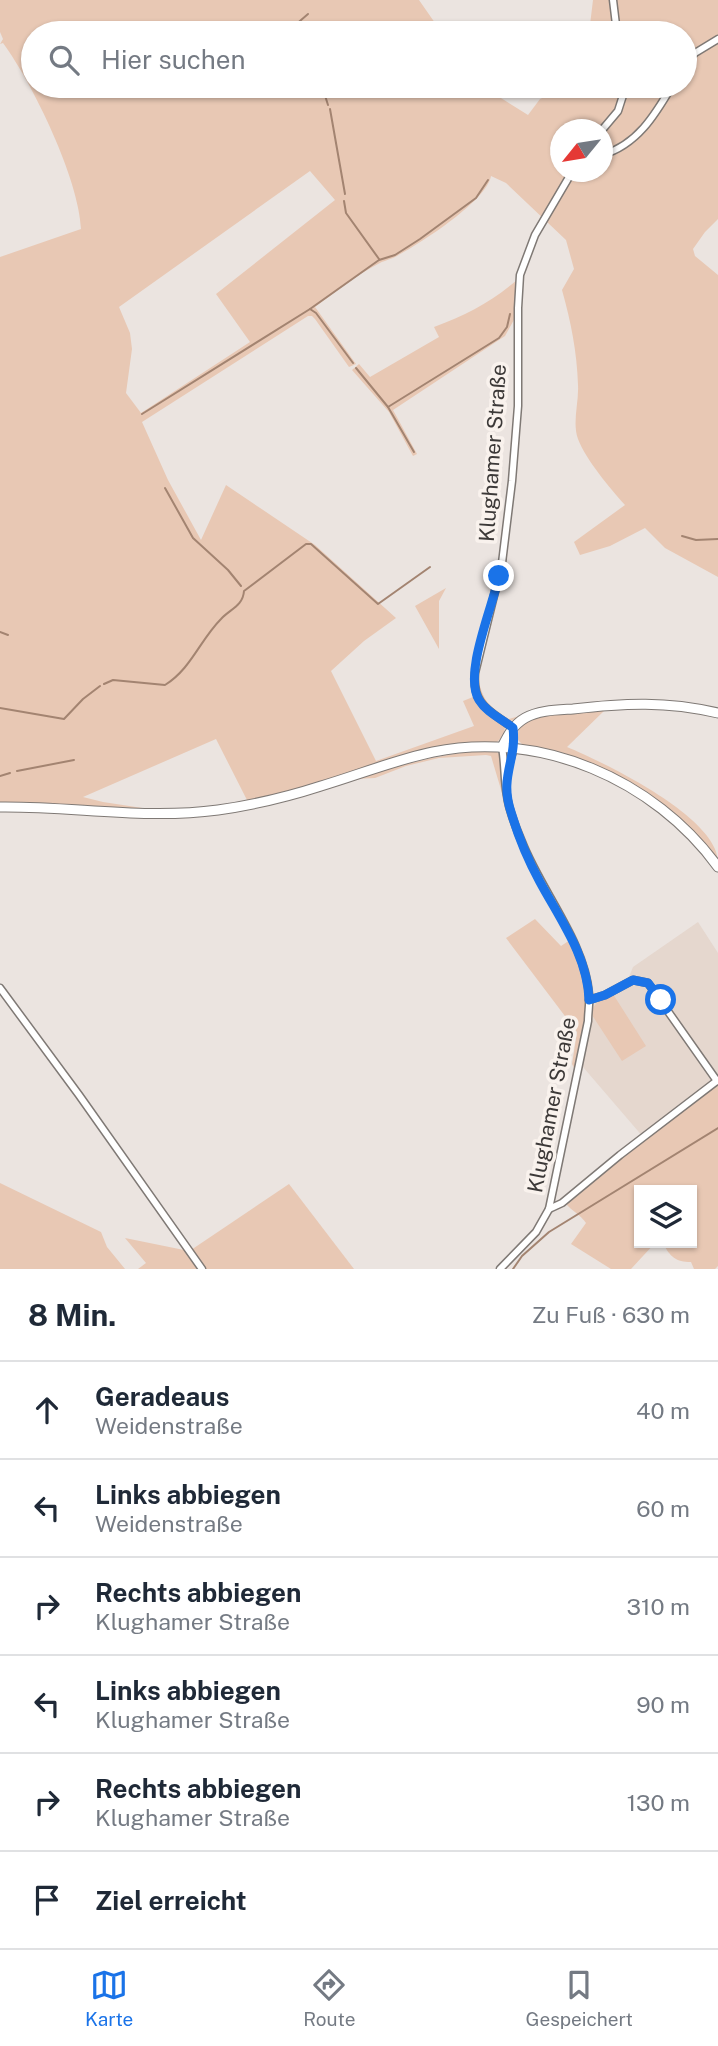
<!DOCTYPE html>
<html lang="de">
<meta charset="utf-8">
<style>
:root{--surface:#fff;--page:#f2f2f3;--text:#1f2937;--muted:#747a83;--line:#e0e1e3;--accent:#1a73e8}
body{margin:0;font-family:"Public Sans",sans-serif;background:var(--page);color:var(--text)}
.controls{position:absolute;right:21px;bottom:21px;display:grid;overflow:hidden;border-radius:0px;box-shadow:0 2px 5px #0004}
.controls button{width:63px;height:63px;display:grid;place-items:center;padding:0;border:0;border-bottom:2px solid var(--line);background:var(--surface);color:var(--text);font:35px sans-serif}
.compass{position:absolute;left:550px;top:119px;width:63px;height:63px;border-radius:50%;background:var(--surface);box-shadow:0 2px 5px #0004;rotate:240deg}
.stop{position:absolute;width:21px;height:21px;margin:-16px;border:5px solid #1a73e8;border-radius:50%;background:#fff}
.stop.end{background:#1a73e8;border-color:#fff;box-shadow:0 2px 7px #0008}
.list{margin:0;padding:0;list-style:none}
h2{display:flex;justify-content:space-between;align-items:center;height:91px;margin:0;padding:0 28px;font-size:30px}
h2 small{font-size:23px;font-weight:400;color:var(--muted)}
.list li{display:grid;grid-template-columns:46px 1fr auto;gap:21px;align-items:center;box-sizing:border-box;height:98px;padding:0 28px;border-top:2px solid var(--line)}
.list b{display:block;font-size:26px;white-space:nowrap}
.list p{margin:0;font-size:23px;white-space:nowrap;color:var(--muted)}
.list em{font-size:23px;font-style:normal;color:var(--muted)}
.icon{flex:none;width:38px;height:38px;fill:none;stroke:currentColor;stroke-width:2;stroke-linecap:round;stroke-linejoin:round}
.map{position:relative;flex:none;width:718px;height:1269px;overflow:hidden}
.search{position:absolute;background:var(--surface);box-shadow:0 2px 5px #0004;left:21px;right:21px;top:21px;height:77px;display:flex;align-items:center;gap:18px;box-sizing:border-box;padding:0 24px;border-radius:38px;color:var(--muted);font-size:26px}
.sheet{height:679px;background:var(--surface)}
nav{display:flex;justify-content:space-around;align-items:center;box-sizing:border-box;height:98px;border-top:2px solid var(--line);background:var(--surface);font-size:19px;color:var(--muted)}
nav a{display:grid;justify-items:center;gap:4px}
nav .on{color:var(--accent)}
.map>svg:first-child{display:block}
</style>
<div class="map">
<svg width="718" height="1269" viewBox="0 0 718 1269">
<rect width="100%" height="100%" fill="#ebe4e0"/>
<path fill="#e5d7ce" d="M698,922L718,953V1083L644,1138L577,1060L587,997L602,994L629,977L633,967Z"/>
<g fill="#e8c8b4" fill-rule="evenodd">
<path d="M0,0H419L442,33H33V86H482L528,115L540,99L566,86H685V33H589L593,0H718V219L705,232L693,249L695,256L718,275V577L665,548L645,528L610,546L580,555L574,542L625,505C610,488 586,460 578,439C572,422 579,403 578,385C577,352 571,322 562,290L574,269L566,240L506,183L491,176C487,201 417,246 393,258C388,260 383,261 378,264C356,275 336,292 315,307L356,364L349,367L315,319L312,316H308L142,422L168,480L201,540L226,485L315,545L396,618L364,641L331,671L376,761L474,726L463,701L478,695L477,673C482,698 486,706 509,719L519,716L505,725L504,735L497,742C470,746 445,743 417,751C361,767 306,791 248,802L216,739L83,797L103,802L162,811L0,804V257L81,229C79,179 33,84 3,43L0,44L3,39L0,32ZM560,130H602V172H560ZM310,171L335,200L216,294L250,342L141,413L126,393L132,349L130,333L119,307Z"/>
<path d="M517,280L515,318L505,336L393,410L417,454L413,456L389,412L352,370L359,364L370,377L439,337L434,327C467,315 491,302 517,280Z"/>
<path d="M446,588L439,601V649L415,606Z"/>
<path d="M606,709L567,747C603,762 718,817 718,862L698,836L680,820L622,779L583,760L560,752L523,745L517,739C515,710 585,711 606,709Z"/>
<path d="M482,751L497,752L501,755L505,803L491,756L486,755L439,758L406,766L375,778L355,779C398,766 437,754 482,751Z"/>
<path d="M535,919L561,946L570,940C593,994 587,1015 575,1070L572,1064L577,1032L506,938Z"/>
<path d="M613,994L646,1046L622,1061L592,1015C592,1002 603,999 613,994Z"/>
<path d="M718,1083V1266L715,1269H694L691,1262C676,1262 670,1257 663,1243H692V1190H639V1243H655L631,1269H611L571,1244L586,1223C581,1215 572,1211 565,1203L644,1138Z"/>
<path d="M0,1183L101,1232L107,1247L125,1269H0Z"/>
<path d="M289,1184L354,1269H205L191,1250Z"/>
<path d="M125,1238L184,1250L198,1269H138L146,1263Z"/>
</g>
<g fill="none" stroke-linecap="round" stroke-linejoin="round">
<g stroke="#a38471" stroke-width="2">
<path d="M295,33L293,27L308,14"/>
<path d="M322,86L328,105"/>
<path d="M330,109L345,194"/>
<path d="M344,201L346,213L379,259"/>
<path d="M310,309L379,260L395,255L420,239L476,198L488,180"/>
<path d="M356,368L388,407L414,452"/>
<path d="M388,407L499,338L507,327L510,314"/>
<path d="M142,414L310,309L316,313L353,363"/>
<path d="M165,488L193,538L228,570L241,586"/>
<path d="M682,536L696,540L718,539"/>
<path d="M0,632L8,635"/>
<path d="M104,684L113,680L165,685C191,669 200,640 221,619C230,609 243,606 244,591L306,544H311L378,604L430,567"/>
<path d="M0,708L64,719L83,699L100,686"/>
<path d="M17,771L74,760"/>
<path d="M0,776L10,773"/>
<path d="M513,1269L522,1256L549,1232L718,1128"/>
</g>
<g stroke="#7f7975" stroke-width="9">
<g id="street">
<path d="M613,0L617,33"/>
<path d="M685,64L695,53L718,39"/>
<path d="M602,130L618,111L626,86"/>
<path d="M602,155C637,145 655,115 672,86"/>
<path d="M513,728C491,711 472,706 475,673L502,563L512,481L518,406V308L520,275L535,235L572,172"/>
<path d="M507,771L514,748"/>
<path d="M0,988L79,1095L202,1269"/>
<path d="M589,1000L605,995L633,980L648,983L717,1081"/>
<path d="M549,1209L562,1203L620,1155L718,1080"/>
<path d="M500,1269L536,1232L549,1209L588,1021C588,1012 590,1003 589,994C585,942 541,891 522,842C516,827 509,812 507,796C504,780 505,764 502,747"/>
</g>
</g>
<g stroke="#7f7975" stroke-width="11">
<g id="secondary">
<path d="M502,747C508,735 513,725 525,718C539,710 557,710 573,709C625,703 666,701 718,713"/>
<path d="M0,807C73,806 144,820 218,810C253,805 287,797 321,786C358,775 395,760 433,752C540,730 654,779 718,867"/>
</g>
</g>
<use href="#street" stroke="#fff" stroke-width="6"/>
<use href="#secondary" stroke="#fff" stroke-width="9"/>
</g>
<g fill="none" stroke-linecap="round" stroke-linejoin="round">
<path stroke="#1a73e8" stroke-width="9" d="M499,576C493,606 463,674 479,700C487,713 502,719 513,728C517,761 499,776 511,812C518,836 528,860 540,882C560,919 588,957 589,1000L605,995L633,980L648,983L661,1000"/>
</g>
<g text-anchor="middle" stroke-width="7" stroke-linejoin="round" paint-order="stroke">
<g font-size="21" fill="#3c3938" stroke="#f9f2ed">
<text transform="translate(493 453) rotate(-86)" y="7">Klughamer Straße</text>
<text transform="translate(552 1105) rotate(-79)" y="7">Klughamer Straße</text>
</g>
</g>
</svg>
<div class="controls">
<button><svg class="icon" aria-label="layers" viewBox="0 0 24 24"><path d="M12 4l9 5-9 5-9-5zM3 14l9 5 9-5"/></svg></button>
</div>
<svg class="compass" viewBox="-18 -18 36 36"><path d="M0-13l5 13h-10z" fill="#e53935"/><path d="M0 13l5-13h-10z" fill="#747a83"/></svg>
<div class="stop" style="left:661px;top:1000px"></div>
<div class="stop end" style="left:499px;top:576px"></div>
<div class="search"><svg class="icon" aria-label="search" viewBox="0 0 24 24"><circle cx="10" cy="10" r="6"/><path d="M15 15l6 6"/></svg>Hier suchen</div>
</div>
<section class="sheet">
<h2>8 Min.<small>Zu Fuß · 630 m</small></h2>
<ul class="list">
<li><svg class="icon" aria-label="ahead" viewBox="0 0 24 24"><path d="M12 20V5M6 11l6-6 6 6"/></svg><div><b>Geradeaus</b><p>Weidenstraße</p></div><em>40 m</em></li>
<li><svg class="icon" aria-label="left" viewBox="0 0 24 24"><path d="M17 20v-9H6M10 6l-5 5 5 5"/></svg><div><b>Links abbiegen</b><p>Weidenstraße</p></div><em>60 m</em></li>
<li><svg class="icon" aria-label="right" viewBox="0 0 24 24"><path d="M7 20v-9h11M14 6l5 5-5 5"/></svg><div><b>Rechts abbiegen</b><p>Klughamer Straße</p></div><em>310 m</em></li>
<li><svg class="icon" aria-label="left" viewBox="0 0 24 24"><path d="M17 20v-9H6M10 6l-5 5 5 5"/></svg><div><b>Links abbiegen</b><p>Klughamer Straße</p></div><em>90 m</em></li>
<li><svg class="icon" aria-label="right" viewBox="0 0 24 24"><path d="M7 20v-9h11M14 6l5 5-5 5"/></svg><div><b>Rechts abbiegen</b><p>Klughamer Straße</p></div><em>130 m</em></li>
<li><svg class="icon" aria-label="arrive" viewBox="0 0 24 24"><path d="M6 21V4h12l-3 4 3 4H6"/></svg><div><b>Ziel erreicht</b></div></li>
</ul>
</section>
<nav>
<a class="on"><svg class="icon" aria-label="map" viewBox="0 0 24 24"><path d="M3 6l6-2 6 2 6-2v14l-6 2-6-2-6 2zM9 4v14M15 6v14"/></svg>Karte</a>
<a><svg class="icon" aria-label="directions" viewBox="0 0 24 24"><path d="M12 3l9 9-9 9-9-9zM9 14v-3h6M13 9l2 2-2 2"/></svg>Route</a>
<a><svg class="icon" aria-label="saved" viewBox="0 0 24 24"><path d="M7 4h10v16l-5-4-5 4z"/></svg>Gespeichert</a>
</nav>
